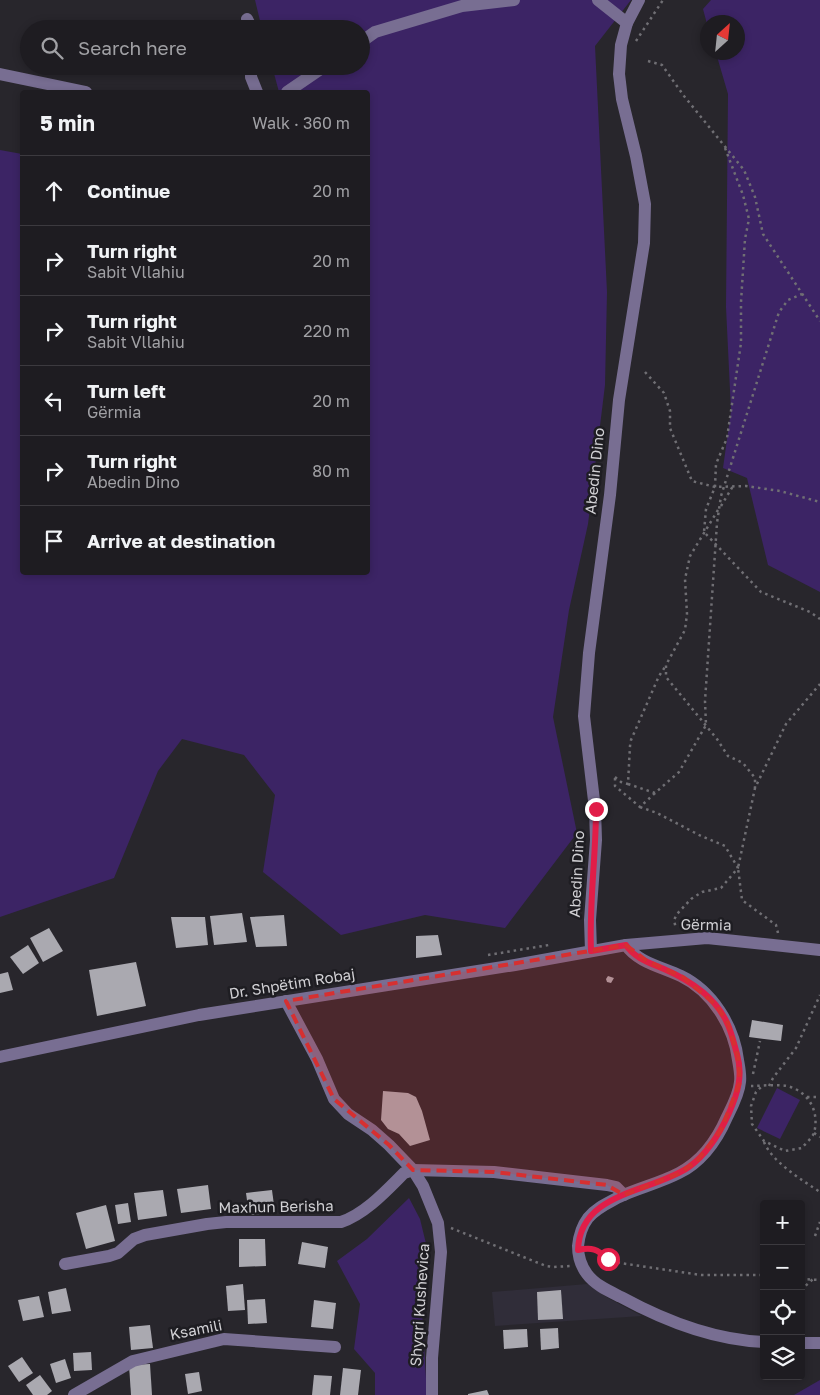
<!DOCTYPE html>
<meta charset="utf-8">
<style>
:root{--surface:#1e1c21;--page:#26252a;--text:#f1f3f6;--muted:#a1a1a5;--line:#3c3a3f}
body{margin:0;font-family:"Golos Text",sans-serif;background:var(--page);color:var(--text)}
.controls{position:absolute;right:15px;bottom:15px;display:grid;overflow:hidden;border-radius:5px;box-shadow:0 2px 8px #0003}
.controls button{width:45px;height:45px;display:grid;place-items:center;padding:0;border:0;border-bottom:1px solid var(--line);background:var(--surface);color:var(--text);font:25px sans-serif}
.compass{position:absolute;left:700px;top:15px;width:45px;height:45px;border-radius:50%;background:var(--surface);box-shadow:0 2px 8px #0003;rotate:27deg}
.stop{position:absolute;width:15px;height:15px;margin:-11px;border:4px solid #e11d48;border-radius:50%;background:#fff}
.stop.end{background:#e11d48;border-color:#fff;box-shadow:0 1px 5px #0008}
.list{margin:0;padding:0;list-style:none}
h2{display:flex;justify-content:space-between;align-items:center;height:65px;margin:0;padding:0 20px;font-size:21px}
h2 small{font-size:16px;font-weight:400;color:var(--muted)}
.list li{display:grid;grid-template-columns:32px 1fr auto;gap:15px;align-items:center;box-sizing:border-box;height:70px;padding:0 20px;border-top:1px solid var(--line)}
.list b{display:block;font-size:19px;white-space:nowrap}
.list p{margin:0;font-size:16px;white-space:nowrap;color:var(--muted)}
.list em{font-size:16px;font-style:normal;color:var(--muted)}
.icon{flex:none;width:28px;height:28px;fill:none;stroke:currentColor;stroke-width:2;stroke-linecap:round;stroke-linejoin:round}
.map{position:relative;flex:none;width:820px;height:1395px;overflow:hidden}
.search{position:absolute;background:var(--surface);box-shadow:0 2px 8px #0003;left:20px;top:20px;width:350px;height:55px;display:flex;align-items:center;gap:12px;box-sizing:border-box;padding:0 18px;border-radius:28px;color:var(--muted);font-size:19px}
.panel{position:absolute;background:var(--surface);box-shadow:0 2px 8px #0003;left:20px;top:90px;width:350px;height:485px;border-radius:5px}
.map>svg:first-child{display:block}
</style>
<div class="map">
<svg width="820" height="1395" viewBox="0 0 820 1395">
<rect width="100%" height="100%" fill="#28262c"/>
<path fill="#302d39" d="M587,1284L608,1298L642,1316L495,1326L492,1292Z"/>
<g fill="#3c2465">
<path d="M255,0H631L595,46L607,292L605,385L588,524L569,610L553,717L577,833L505,928L425,915L341,935L263,872L275,795L244,755L182,739L158,771L114,878L0,917V150L22,154V572H368V92H279L272,66H361V29H262Z"/>
<path d="M711,0H820V592L768,565L747,478L723,468L731,411L726,307L728,94L716,53L738,52V22H708L707,24L703,9Z"/>
<path d="M777,1088L800,1100L780,1139L757,1128Z"/>
<path d="M409,1198L420,1219L430,1260L422,1311L427,1395H375V1373L354,1349L360,1304L337,1261L367,1239Z"/>
<path d="M820,1380V1395H794Z"/>
</g>
<g fill="#aaa9b0">
<path d="M236,23L238,29H226L225,26Z"/>
<path d="M242,913L247,942L214,945L210,916Z"/>
<path d="M284,915L287,946L256,947L250,917Z"/>
<path d="M171,917H205L208,945L176,948Z"/>
<path d="M49,928L63,951L43,962L30,938Z"/>
<path d="M438,935L442,955L416,958V936Z"/>
<path d="M28,945L39,963L23,974L10,957Z"/>
<path d="M136,962L146,1006L97,1016L89,970Z"/>
<path d="M8,972L13,990L0,993V974Z"/>
<path d="M608,976L614,978L611,983L607,982L606,979Z"/>
<path d="M752,1020L783,1025L781,1041L749,1037Z"/>
<path d="M383,1091L408,1093L416,1097L422,1111L430,1140L410,1146L399,1134L388,1129L381,1120Z"/>
<path d="M208,1185L211,1209L181,1213L177,1189Z"/>
<path d="M163,1190L167,1216L138,1220L134,1193Z"/>
<path d="M272,1190L275,1213L249,1215L246,1193Z"/>
<path d="M128,1203L131,1222L118,1224L115,1205Z"/>
<path d="M106,1205L115,1241L86,1249L76,1213Z"/>
<path d="M239,1239H265L266,1266L239,1267Z"/>
<path d="M302,1242L328,1247L325,1268L298,1264Z"/>
<path d="M243,1284L245,1310L228,1311L226,1286Z"/>
<path d="M66,1288L71,1311L52,1314L48,1292Z"/>
<path d="M561,1290L563,1319L538,1320L537,1292Z"/>
<path d="M39,1296L44,1317L23,1321L18,1300Z"/>
<path d="M265,1299L267,1323L248,1324L247,1300Z"/>
<path d="M314,1300L336,1303L333,1329L311,1327Z"/>
<path d="M150,1325L153,1348L131,1350L129,1327Z"/>
<path d="M558,1328L559,1348L541,1350L540,1329Z"/>
<path d="M527,1329L528,1347L504,1349L503,1330Z"/>
<path d="M91,1352L92,1370L74,1371L73,1353Z"/>
<path d="M22,1357L33,1373L19,1382L8,1366Z"/>
<path d="M65,1359L71,1378L56,1383L50,1364Z"/>
<path d="M150,1364L152,1395H131L129,1365Z"/>
<path d="M343,1368L361,1370L358,1395H340Z"/>
<path d="M199,1372L202,1391L188,1394L185,1374Z"/>
<path d="M40,1375L52,1391L47,1395H33L26,1385Z"/>
<path d="M314,1375L332,1376L330,1395H312Z"/>
<path d="M487,1390L489,1395H468V1394Z"/>
</g>
<g fill="none" stroke-linecap="round" stroke-linejoin="round">
<g stroke="#706f74" stroke-width="2.5" stroke-dasharray="2.5 4" stroke-linecap="butt">
<path d="M636,41L663,0"/>
<path d="M648,61L662,65L684,96L744,170L755,197L763,234L820,321"/>
<path d="M725,148L743,195L749,219L745,239L741,302V343L727,438L716,464L715,487L706,509L704,532L761,592L810,612L820,619"/>
<path d="M645,372L664,393L670,411V428L692,481L715,487L746,486L780,491L820,502"/>
<path d="M721,506L733,486"/>
<path d="M718,510L690,556L685,579L687,614L685,630L666,665V677L717,739L728,756L743,763L755,778V788"/>
<path d="M615,777L621,782L628,784L630,746L631,740L659,676L665,667"/>
<path d="M615,778V786L640,807L655,793"/>
<path d="M628,784L655,793L679,772L706,725L705,701L713,582L717,523L721,496L779,312L788,300L802,294"/>
<path d="M640,807L657,813L701,836L725,846L738,868L721,888L702,892L691,899L677,914L674,920L676,929"/>
<path d="M778,933L776,925L742,900L738,868L755,788L786,724L820,684"/>
<path d="M488,955L549,945"/>
<path d="M753,1074L760,1041"/>
<path d="M751,1086C762,1086 776,1084 787,1086C808,1091 820,1111 814,1133C812,1138 805,1144 802,1148L785,1151L764,1141L752,1124L751,1106L756,1092L762,1086"/>
<path d="M769,1086L773,1078L796,1048L820,995"/>
<path d="M807,1097H820"/>
<path d="M814,1133L820,1137"/>
<path d="M764,1142C772,1162 802,1180 820,1192"/>
<path d="M451,1228L546,1266L554,1267L571,1266"/>
<path d="M815,1236L820,1222"/>
<path d="M589,1248L595,1249L608,1259L620,1263L701,1275H764"/>
<path d="M801,1279L820,1280"/>
<path d="M801,1290L813,1279"/>
</g>
<g stroke="#786e92" stroke-width="12">
<path d="M598,0L627,23"/>
<path d="M247,19L252,29"/>
<path d="M361,42L375,32L462,6L514,0"/>
<path d="M251,66V77L257,92"/>
<path d="M0,74L86,92"/>
<path d="M287,92L325,66"/>
<path d="M626,945C637,962 662,967 681,976C712,991 734,1026 738,1060C739,1066 741,1075 740,1082C739,1094 732,1107 727,1117C717,1140 701,1162 679,1173C660,1183 638,1188 619,1197C608,1203 596,1208 588,1218C582,1226 579,1236 578,1246C578,1256 581,1266 587,1274C595,1285 609,1291 621,1297C665,1321 713,1340 764,1342"/>
<path d="M591,951L590,920L596,840L595,809L584,716L589,653L610,495L619,400L644,243L645,204L636,156L622,99L619,74L621,45L627,23L639,0"/>
<path d="M286,1001L317,1059L334,1099L348,1114L372,1130L389,1145L413,1170L423,1186L438,1223L441,1252L432,1358V1395"/>
<path d="M0,1057L199,1015L515,965L626,945L707,938L820,950"/>
<path d="M65,1264L109,1256L118,1253L134,1239L145,1235L207,1224L226,1222H341C365,1214 386,1191 404,1173L413,1170L494,1172L607,1185L616,1187L624,1195"/>
<path d="M801,1343H820"/>
<path d="M74,1395L133,1361L224,1339L335,1347"/>
</g>
</g>
<g fill="none" stroke-linecap="round" stroke-linejoin="round">
<path stroke="#e11d48" stroke-width="6" d="M596,809C596,856 589,904 591,951L626,945C634,958 650,963 664,969C689,980 717,998 728,1025C732,1034 734,1044 737,1054C743,1075 738,1093 729,1113C720,1133 707,1154 689,1167C651,1193 580,1191 578,1250C592,1247 597,1249 608,1259"/>
</g>
<path fill="#d63031" fill-opacity="0.2" stroke="#d63031" stroke-width="4" stroke-dasharray="10 6" stroke-linejoin="round" d="M626,945L647,961L683,977L716,1005L728,1023L738,1057L740,1082L721,1130L697,1161L678,1174L624,1195L607,1185L494,1172L413,1170L389,1145L334,1099L286,1001Z"/>
<g text-anchor="middle" stroke-width="5" stroke-linejoin="round" paint-order="stroke">
<g font-size="15" fill="#d1d0d4" stroke="#1e1d22">
<text transform="translate(595 471) rotate(-84)" y="5">Abedin Dino</text>
<text transform="translate(577 874) rotate(-87)" y="5">Abedin Dino</text>
<text transform="translate(706 925) rotate(1)" y="5">Gërmia</text>
<text transform="translate(292 984) rotate(-9)" y="5">Dr. Shpëtim Robaj</text>
<text transform="translate(276 1207) rotate(-1)" y="5">Maxhun Berisha</text>
<text transform="translate(420 1305) rotate(-86)" y="5">Shyqri Kushevica</text>
<text transform="translate(196 1330) rotate(-11)" y="5">Ksamili</text>
</g>
</g>
</svg>
<div class="controls">
<button>+</button>
<button>−</button>
<button><svg class="icon" aria-label="locate" viewBox="0 0 24 24"><circle cx="12" cy="12" r="6"/><path d="M12 2v4M12 18v4M2 12h4M18 12h4"/></svg></button>
<button><svg class="icon" aria-label="layers" viewBox="0 0 24 24"><path d="M12 4l9 5-9 5-9-5zM3 14l9 5 9-5"/></svg></button>
</div>
<svg class="compass" viewBox="-18 -18 36 36"><path d="M0-13l5 13h-10z" fill="#e53935"/><path d="M0 13l5-13h-10z" fill="#a1a1a5"/></svg>
<div class="stop" style="left:608px;top:1259px"></div>
<div class="stop end" style="left:596px;top:809px"></div>
<div class="search"><svg class="icon" aria-label="search" viewBox="0 0 24 24"><circle cx="10" cy="10" r="6"/><path d="M15 15l6 6"/></svg>Search here</div>
<section class="panel">
<h2>5 min<small>Walk · 360 m</small></h2>
<ul class="list">
<li><svg class="icon" aria-label="ahead" viewBox="0 0 24 24"><path d="M12 20V5M6 11l6-6 6 6"/></svg><div><b>Continue</b></div><em>20 m</em></li>
<li><svg class="icon" aria-label="right" viewBox="0 0 24 24"><path d="M7 20v-9h11M14 6l5 5-5 5"/></svg><div><b>Turn right</b><p>Sabit Vllahiu</p></div><em>20 m</em></li>
<li><svg class="icon" aria-label="right" viewBox="0 0 24 24"><path d="M7 20v-9h11M14 6l5 5-5 5"/></svg><div><b>Turn right</b><p>Sabit Vllahiu</p></div><em>220 m</em></li>
<li><svg class="icon" aria-label="left" viewBox="0 0 24 24"><path d="M17 20v-9H6M10 6l-5 5 5 5"/></svg><div><b>Turn left</b><p>Gërmia</p></div><em>20 m</em></li>
<li><svg class="icon" aria-label="right" viewBox="0 0 24 24"><path d="M7 20v-9h11M14 6l5 5-5 5"/></svg><div><b>Turn right</b><p>Abedin Dino</p></div><em>80 m</em></li>
<li><svg class="icon" aria-label="arrive" viewBox="0 0 24 24"><path d="M6 21V4h12l-3 4 3 4H6"/></svg><div><b>Arrive at destination</b></div></li>
</ul>
</section>
</div>
